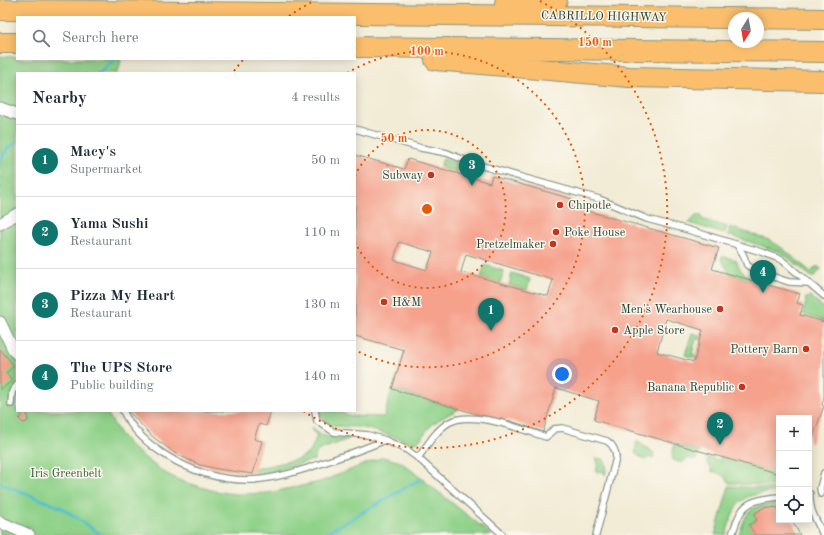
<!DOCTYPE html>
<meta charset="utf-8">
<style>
:root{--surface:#fff;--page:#f2f2f3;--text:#1f2937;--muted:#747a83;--line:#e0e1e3;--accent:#0f766e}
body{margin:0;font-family:"Old Standard TT",serif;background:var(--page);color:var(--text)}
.controls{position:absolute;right:12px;bottom:12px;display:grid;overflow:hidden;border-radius:0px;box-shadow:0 2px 10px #0003}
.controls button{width:36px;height:36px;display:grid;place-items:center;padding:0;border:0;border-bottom:1px solid var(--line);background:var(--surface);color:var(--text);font:20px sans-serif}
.compass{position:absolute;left:728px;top:12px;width:36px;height:36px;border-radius:50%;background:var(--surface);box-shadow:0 2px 10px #0003;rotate:191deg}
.you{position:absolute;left:562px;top:374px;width:14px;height:14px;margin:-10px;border:3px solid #fff;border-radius:50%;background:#1a73e8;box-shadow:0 0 0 6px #1a73e833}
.badge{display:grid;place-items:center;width:26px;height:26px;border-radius:50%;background:var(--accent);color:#fff;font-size:13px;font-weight:700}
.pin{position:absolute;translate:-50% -33px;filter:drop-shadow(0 1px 2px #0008)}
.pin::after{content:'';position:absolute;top:21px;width:14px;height:12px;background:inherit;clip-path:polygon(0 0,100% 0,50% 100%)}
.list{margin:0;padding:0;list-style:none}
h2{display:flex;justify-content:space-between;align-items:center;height:52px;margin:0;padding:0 16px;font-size:17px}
h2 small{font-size:13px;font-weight:400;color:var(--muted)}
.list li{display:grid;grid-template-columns:26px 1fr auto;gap:12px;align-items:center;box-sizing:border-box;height:72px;padding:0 16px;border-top:1px solid var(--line)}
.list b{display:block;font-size:15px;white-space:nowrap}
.list p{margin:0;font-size:13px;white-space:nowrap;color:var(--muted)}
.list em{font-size:13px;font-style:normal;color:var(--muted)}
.icon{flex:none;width:22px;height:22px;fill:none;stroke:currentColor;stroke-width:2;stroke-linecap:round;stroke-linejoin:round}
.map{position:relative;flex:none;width:824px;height:535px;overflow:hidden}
.search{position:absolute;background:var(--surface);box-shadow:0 2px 10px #0003;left:16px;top:16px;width:340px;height:44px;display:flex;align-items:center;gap:10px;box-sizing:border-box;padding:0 14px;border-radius:0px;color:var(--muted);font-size:15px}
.panel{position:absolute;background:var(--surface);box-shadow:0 2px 10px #0003;left:16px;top:72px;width:340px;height:340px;border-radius:0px}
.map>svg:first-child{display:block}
</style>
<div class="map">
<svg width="824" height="535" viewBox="0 0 824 535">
<rect width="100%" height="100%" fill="#fbf7ec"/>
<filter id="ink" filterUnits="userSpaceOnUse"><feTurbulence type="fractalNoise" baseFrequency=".025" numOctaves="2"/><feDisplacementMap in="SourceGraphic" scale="8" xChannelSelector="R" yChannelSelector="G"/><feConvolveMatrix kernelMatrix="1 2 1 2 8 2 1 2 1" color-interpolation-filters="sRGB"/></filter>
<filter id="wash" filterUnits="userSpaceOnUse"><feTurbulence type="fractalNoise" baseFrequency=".012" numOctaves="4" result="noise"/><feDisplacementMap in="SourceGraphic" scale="16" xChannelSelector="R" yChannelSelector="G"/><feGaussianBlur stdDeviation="0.9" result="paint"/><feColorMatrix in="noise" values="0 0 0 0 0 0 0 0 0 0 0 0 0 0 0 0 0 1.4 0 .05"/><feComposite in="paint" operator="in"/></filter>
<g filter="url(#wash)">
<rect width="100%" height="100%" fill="#f2ecd6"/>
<g fill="#90d28a" stroke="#58885f">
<path d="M0,56L17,57V59H121L118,73H17V411H106L120,434L131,447L150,462L165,473L181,481L214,491L236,494L267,493L320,482L383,457L401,462L492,535H0Z"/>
<path d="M443,159L459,164L457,172L440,167Z"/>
<path d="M697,215H701L702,219L727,227L724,234L689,223Z"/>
<path d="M730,227L769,240L782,248L811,272L817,266L821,269L813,278L786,256L778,251L728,235Z"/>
<path d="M722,256L736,260L741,271L751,278L750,280L730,274L721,259Z"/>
<path d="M485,265L504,271L500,283L481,277Z"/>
<path d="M512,273L530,279L527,290L509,285Z"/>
<path d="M810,296L824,308V321L803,314L806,302L805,299Z"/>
<path d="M692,333L701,335L700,339H696L692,354L706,358L717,364L685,355Z"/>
<path d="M392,389L459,409C448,415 435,420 427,430C422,436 422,441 413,443L372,430L358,427L331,426C323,424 321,418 320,411H338L350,416L384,417Z"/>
<path d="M312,427C323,439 334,438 349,438V439L317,451L314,460L278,470L256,475L254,469L299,459L310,452L317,436L311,429Z"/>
<path d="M637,441L654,453L653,458L650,457L644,460L635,453Z"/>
<path d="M675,444L699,451L696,460L688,458L682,463L673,460L672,454Z"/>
<path d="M708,457L718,460L722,457L772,472L771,479L777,481L776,486L729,483C725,475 719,473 711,471V468L707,463Z"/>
<path d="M596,458L602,459V458C607,463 607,468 605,475L603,471L596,472L598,463Z"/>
<path d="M729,486L775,489L774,492C739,494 735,503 726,535H715Z"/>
<path d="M779,503V508H763L754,514L757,520L749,525L753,531L748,534V535H739C748,507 750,506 779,503Z"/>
</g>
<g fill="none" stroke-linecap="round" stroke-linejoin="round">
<g stroke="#54c0cf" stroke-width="3">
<path d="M99,73L115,59"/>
<path d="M0,160L9,147L17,142"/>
<path d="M0,483L62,508L102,535"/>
<path d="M323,535L419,480"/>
</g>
</g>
<g id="blocks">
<g fill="#f5a18c" fill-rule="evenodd">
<path d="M355,155L404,169L408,159L490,183L492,176L572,199L570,206L719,248L712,269L800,294L797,303L803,305L800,315L824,322V397L822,405L824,406L811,443H809V418H779V474L594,420L599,401L556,388L543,432L511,421L480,415L392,389L404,350L355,336ZM399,242L433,252L427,270L394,260ZM466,254L553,280L548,296L461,272ZM666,319L703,330L694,362L657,352Z"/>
<path d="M0,349L14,366L6,373L12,381L0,390Z"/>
<path d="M25,411H27L28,419L27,422L23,423L19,419Z"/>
<path d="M128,411H271L266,426L259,424L254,439L262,441L253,474L218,469L200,465L176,454L153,437Z"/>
<path d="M770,507L779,508V520H792L800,535H755L749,525L757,520L754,514L763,508Z"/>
</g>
</g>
</g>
<g filter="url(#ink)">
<use href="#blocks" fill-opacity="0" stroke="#889485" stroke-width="1"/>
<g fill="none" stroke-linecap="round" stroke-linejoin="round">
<g stroke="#889485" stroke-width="8">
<g id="service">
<path d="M355,129L421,148L447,153L472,163L599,199L647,219L685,229L762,252L782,260L824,296"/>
<path d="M737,245L743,254L747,265L756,271L789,282L808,283"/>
<path d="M11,404L12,392L17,385"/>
<path d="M123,411C132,430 149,445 167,456C191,471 220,480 248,480C268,480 289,474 308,468C334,459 360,451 385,440L407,450L418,458L503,535"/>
<path d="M315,411L317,421L334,432L368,435L385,440"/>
<path d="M418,458C427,446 435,431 448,423C471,409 521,429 546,437L554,429L562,428L607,441C613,445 616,451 616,458L596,535"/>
<path d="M810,494C809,512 817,520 823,535"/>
<path d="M821,494L820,488L824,473"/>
<path d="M732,535C742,503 746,501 779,497"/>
</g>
</g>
<g stroke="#889485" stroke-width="13">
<g id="minor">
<path d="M0,108L17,114"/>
<path d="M0,224L17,214"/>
<path d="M0,322L13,349L17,354"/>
<path d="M0,522L29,535"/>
</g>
</g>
<g stroke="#889485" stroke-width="22">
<g id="motorway">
<path d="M505,3L557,0"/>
<path d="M0,10L824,19"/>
<path d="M0,43H17"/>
<path d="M355,47L824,52"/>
<path d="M435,60L629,77L824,81"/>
</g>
</g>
<use href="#service" stroke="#fff" stroke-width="5.5"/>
<use href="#minor" stroke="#fff" stroke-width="11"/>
<use href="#motorway" stroke="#fabe6d" stroke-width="20"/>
</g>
</g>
<g fill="none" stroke="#e8590c" stroke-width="2" stroke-dasharray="2 4">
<path d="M355 176A79 79 0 1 1 355 242"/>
<path d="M347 73A158 158 0 1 1 355 350"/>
<path d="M234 71A237 237 0 0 1 243 60M289 16A237 237 0 0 1 314 1M540 1A237 237 0 1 1 303 411"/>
</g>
<g fill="#c8321e" stroke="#fbf7ec" stroke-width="1.5">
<circle cx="431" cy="175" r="4"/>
<circle cx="560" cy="205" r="4"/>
<circle cx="556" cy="232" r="4"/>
<circle cx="553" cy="244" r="4"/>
<circle cx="384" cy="302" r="4"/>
<circle cx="720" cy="309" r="4"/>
<circle cx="615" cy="330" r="4"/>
<circle cx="806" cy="349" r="4"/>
<circle cx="742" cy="387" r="4"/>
</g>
<g text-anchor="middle" stroke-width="3" stroke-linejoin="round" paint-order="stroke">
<g font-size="12" fill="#1f3d34" stroke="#fbf7ec">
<text transform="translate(604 16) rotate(1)" y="4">CABRILLO HIGHWAY</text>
</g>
<g font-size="12" fill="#1f3d34" stroke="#fbf7ec" text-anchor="end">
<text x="423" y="179">Subway</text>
<text x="568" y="209" text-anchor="start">Chipotle</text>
<text x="564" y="236" text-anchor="start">Poke House</text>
<text x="545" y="248">Pretzelmaker</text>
<text x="392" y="306" text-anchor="start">H&amp;M</text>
<text x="712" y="313">Men's Wearhouse</text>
<text x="623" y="334" text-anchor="start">Apple Store</text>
<text x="798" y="353">Pottery Barn</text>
<text x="734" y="391">Banana Republic</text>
</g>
<g font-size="12" fill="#365b45" stroke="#fbf7ec">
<text x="66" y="477">Iris Greenbelt</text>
</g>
</g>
<circle cx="427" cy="209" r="6" fill="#e8590c" stroke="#fbf7ec" stroke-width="2"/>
<g font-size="12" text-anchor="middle" font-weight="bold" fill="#e8590c" stroke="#fbf7ec" stroke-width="3" stroke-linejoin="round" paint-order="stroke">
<text x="595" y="46">150 m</text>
<text x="427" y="55">100 m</text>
<text x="394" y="142">50 m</text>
</g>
</svg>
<div class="controls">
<button>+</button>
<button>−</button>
<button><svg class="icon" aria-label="locate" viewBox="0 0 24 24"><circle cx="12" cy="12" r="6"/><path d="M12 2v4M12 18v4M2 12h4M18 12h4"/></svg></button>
</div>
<svg class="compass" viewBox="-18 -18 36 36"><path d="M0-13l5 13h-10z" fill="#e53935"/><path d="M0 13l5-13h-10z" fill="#747a83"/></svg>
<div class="you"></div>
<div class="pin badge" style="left:491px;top:331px">1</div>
<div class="pin badge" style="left:720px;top:445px">2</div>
<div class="pin badge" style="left:472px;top:186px">3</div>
<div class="pin badge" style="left:763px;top:293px">4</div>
<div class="search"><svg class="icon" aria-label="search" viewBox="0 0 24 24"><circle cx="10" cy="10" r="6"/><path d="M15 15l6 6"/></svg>Search here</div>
<section class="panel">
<h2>Nearby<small>4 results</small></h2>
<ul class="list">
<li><span class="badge">1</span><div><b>Macy's</b><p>Supermarket</p></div><em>50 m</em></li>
<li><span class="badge">2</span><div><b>Yama Sushi</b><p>Restaurant</p></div><em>110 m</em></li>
<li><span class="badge">3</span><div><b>Pizza My Heart</b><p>Restaurant</p></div><em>130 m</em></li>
<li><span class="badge">4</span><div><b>The UPS Store</b><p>Public building</p></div><em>140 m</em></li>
</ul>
</section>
</div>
